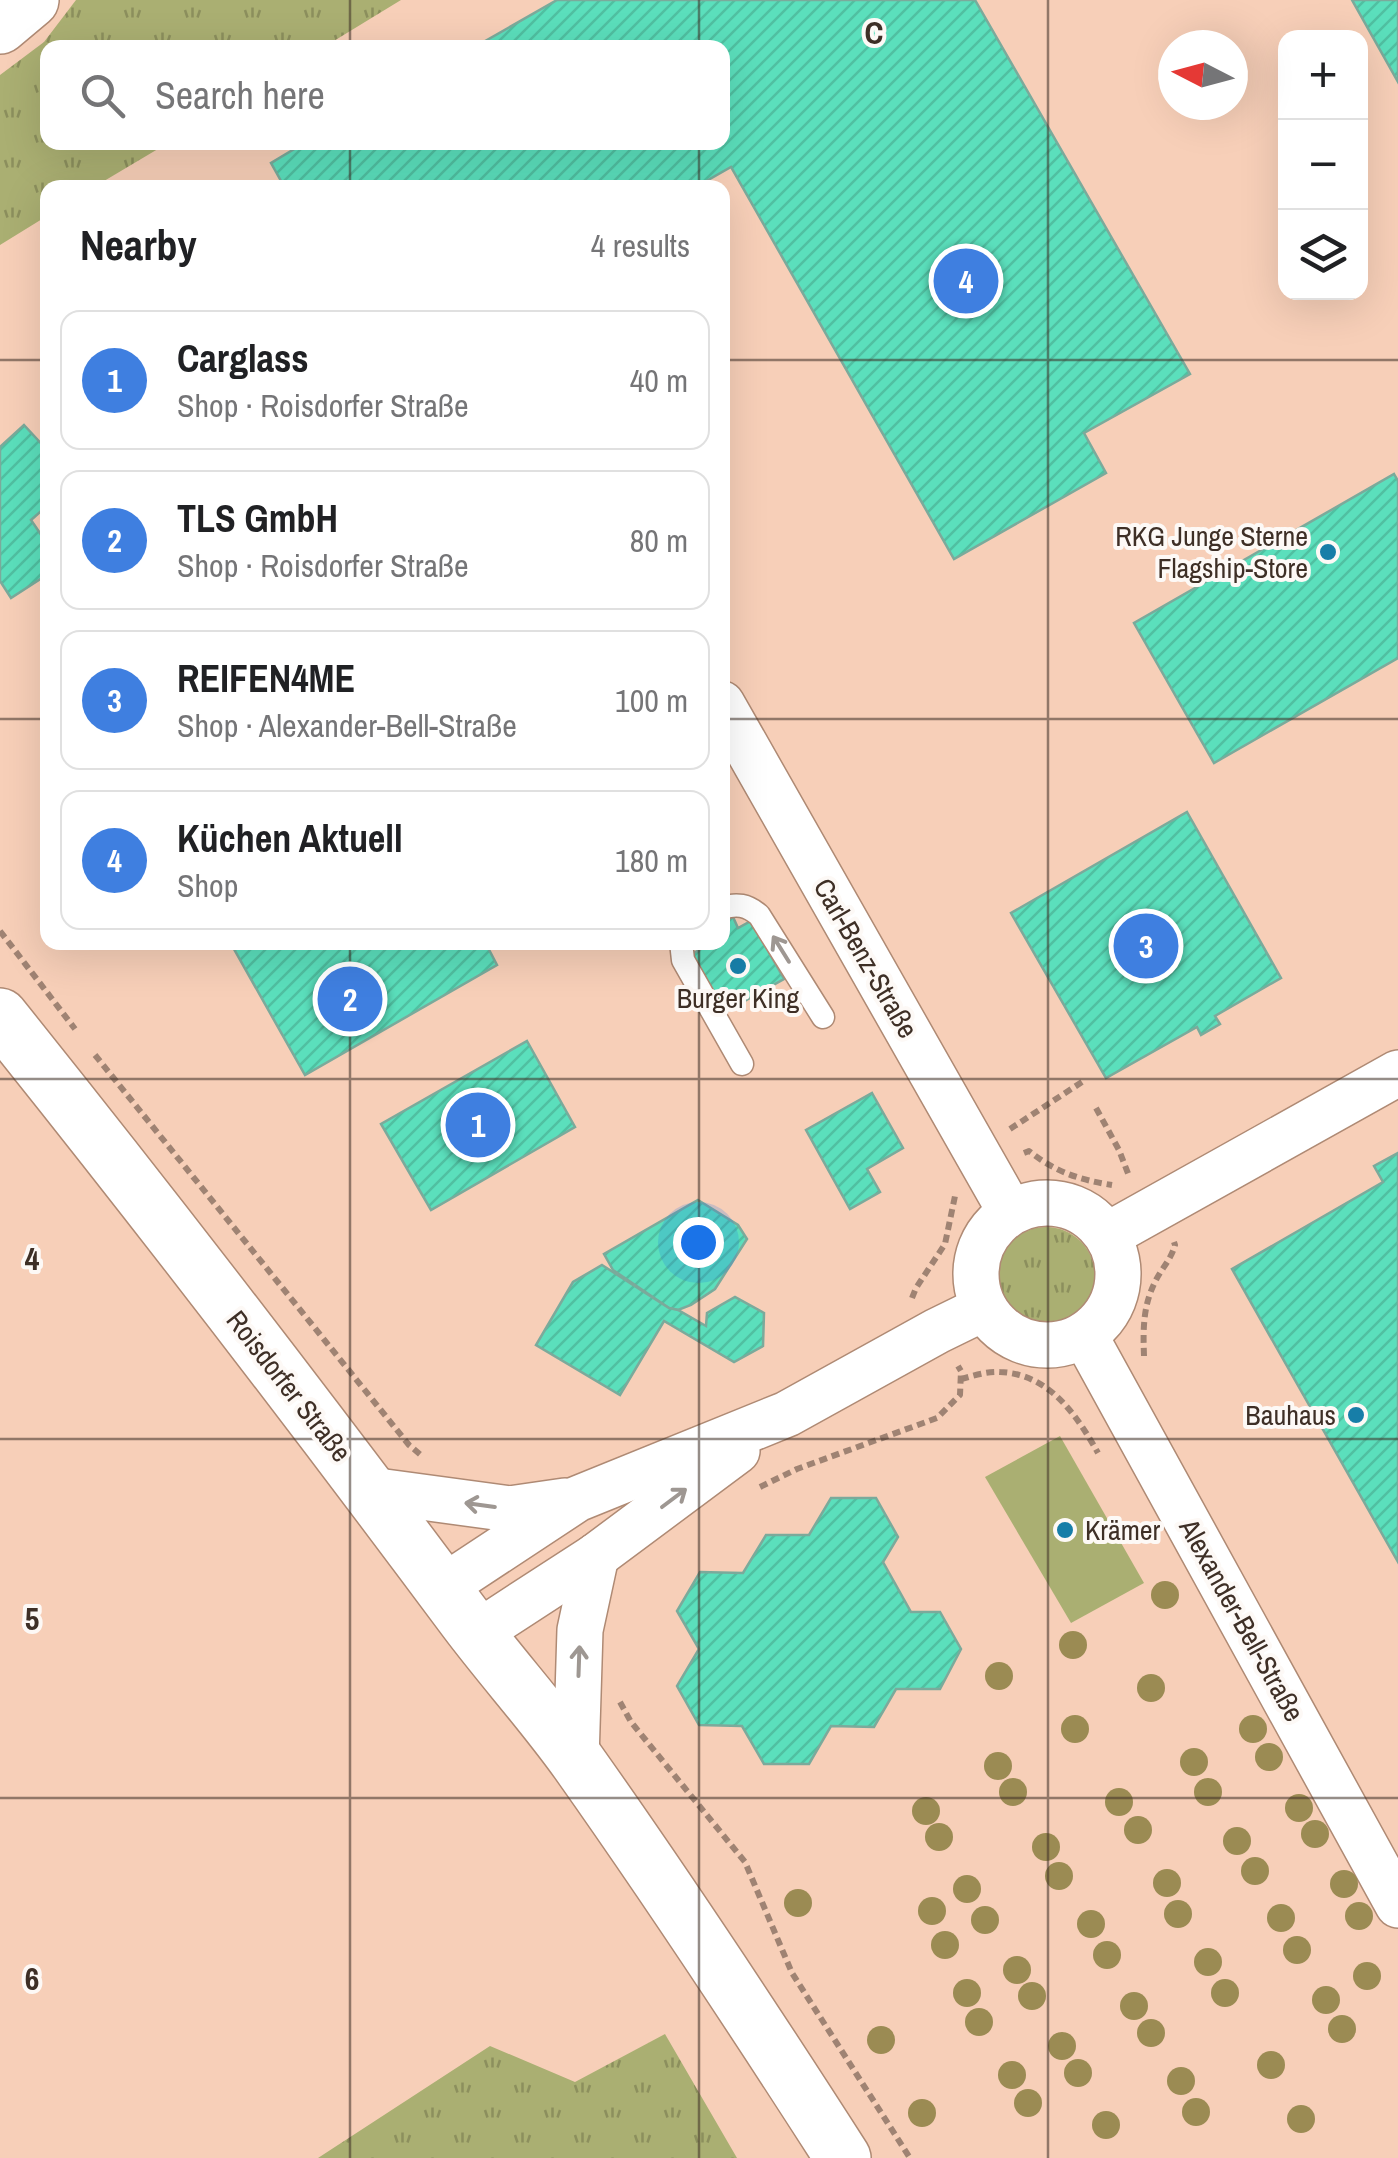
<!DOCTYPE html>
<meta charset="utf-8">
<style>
:root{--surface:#fff;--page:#f6f6f6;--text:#202124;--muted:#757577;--line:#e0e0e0;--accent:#1a73e8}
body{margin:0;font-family:"Archivo Narrow",sans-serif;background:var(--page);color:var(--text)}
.controls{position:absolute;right:30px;top:30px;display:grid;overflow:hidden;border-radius:20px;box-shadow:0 10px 40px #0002}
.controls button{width:90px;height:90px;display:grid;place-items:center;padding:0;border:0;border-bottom:2px solid var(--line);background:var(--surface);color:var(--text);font:50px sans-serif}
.compass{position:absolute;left:1158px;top:30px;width:90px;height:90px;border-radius:50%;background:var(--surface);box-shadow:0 10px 40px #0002;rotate:276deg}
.you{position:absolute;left:698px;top:1242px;width:35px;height:35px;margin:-25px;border:8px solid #fff;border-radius:50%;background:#1a73e8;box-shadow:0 0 0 15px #1a73e833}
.badge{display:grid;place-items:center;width:65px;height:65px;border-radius:50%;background:var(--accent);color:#fff;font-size:32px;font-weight:700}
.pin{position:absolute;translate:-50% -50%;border:5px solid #fff;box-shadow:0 2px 10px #0006}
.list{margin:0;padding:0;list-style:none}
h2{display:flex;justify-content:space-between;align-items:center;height:130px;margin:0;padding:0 40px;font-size:42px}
h2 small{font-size:32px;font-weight:400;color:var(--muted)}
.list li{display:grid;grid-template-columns:65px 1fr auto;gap:30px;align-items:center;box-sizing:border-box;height:140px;margin:0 20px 20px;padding:0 20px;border:2px solid var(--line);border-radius:20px}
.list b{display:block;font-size:38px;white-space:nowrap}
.list p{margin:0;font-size:32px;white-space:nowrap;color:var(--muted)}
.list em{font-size:32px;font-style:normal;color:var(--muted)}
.icon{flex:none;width:55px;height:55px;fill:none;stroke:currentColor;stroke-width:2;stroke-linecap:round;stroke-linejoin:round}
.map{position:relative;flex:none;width:1398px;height:2158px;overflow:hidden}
.search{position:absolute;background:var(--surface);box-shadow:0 10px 40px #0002;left:40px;top:40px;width:690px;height:110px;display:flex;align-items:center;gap:25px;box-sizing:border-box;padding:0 35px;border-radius:20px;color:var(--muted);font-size:38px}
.panel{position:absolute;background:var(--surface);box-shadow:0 10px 40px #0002;left:40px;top:180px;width:690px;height:770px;border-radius:20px}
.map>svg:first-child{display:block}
</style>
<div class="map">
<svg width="1398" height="2158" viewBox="0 0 1398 2158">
<defs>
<pattern id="grass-tufts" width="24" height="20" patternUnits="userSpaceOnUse" patternTransform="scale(2.5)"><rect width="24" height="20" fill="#aaaf72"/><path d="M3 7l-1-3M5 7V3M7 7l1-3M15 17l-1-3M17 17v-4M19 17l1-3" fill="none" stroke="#8c8f5d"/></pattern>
<pattern id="building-hatch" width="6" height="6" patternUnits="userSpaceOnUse" patternTransform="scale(2.5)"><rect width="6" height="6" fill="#5bdfbc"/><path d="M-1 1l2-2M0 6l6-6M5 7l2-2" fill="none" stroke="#50c0a1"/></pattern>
</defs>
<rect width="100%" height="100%" fill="#f7cfb8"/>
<g fill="url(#grass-tufts)">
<path d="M76,0H401L324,47L48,48V142L168,143L94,187L48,188L47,216L0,245V75L44,42Z"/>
<circle cx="1046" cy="1276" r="49"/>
<path d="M665,2034L737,2158H318L490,2046L575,2082Z"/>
</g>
<path fill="#aaaf72" d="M1060,1436L1144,1583L1071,1623L985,1477Z"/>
<g fill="url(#building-hatch)" stroke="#7baa9b" stroke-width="2.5">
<path d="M557,0H975L1190,374L1084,433L1106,473L954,559L731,167L694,188H285L271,163L306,142H722V48H473Z"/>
<path d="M1352,0H1398V82Z"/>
<path d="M24,425L48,451V505L31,520L48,545V574L11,598L0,581V447Z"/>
<path d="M1394,474L1398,481V658L1214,763L1134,623Z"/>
<path d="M1187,812L1281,978L1215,1016L1220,1024L1201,1035L1197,1027L1106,1078L1011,913Z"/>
<path d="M733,917L738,928L751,921L784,979L725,1012L692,954L713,942H722V923Z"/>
<path d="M230,942H485L497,965L305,1075Z"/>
<path d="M527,1041L575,1127L431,1210L381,1124Z"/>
<path d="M872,1093L903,1148L867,1169L880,1192L850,1209L806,1130Z"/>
<path d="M1398,1153V1562L1232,1269L1383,1182L1374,1166Z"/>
<path d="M698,1200L738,1225L747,1239L715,1289L691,1305L678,1310L669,1308L613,1270L604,1254Z"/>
<path d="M602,1265L669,1308L678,1310L706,1326L707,1313L735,1297L764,1313L763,1346L734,1362L664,1321L620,1395L536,1345L573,1282Z"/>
<path d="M831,1498H876L898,1537L883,1562L911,1612H940L961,1649L940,1689H896L874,1727L831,1726L809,1764H764L742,1726L699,1725L677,1686L699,1649L677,1611L700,1572L743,1573L766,1535H809Z"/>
</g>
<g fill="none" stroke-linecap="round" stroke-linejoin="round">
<g stroke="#af8a74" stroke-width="25">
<g id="service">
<path d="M722,908C737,903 747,905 759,915L823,1017"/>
<path d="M681,942L683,960L742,1064"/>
</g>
</g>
<g stroke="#af8a74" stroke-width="48">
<g id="minor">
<path d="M722,704L1010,1211"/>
<circle cx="1047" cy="1274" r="71"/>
<path d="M1108,1235L1398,1073"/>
<path d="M1085,1336L1398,1905"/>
<path d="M370,1490L510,1509L565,1501"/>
<path d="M442,1588L577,1499L787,1414L937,1331L984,1308"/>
<path d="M476,1634L596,1556L737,1451"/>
<path d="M576,1759L580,1630L596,1556"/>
</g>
</g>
<g stroke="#af8a74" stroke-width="58">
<path id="secondary" d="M0,1016C159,1214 314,1416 466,1620C502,1668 543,1713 578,1762C670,1892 757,2024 843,2158"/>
</g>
<g stroke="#af8a74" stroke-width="58">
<path id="motorway" d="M0,26L31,0"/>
</g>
<g stroke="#9f8373" stroke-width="6" stroke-dasharray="8 5" stroke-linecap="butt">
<path d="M0,931L75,1029"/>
<path d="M95,1055L409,1445L422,1456"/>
<path d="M1096,1108L1119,1150L1129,1176"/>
<path d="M1010,1129L1082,1082"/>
<path d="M1024,1153L1029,1151C1055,1172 1080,1180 1112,1185"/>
<path d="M912,1298L916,1288L945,1244L955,1196"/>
<path d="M1144,1356C1143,1329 1143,1306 1155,1282C1161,1269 1171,1260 1175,1245L1174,1242"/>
<path d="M961,1379C973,1376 987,1371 1000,1372C1049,1374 1076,1414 1098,1453"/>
<path d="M760,1487L797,1469L937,1418L960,1395L961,1371L958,1366"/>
<path d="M620,1702L631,1722L745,1862L792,1973L910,2158"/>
</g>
<use href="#service" stroke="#fff" stroke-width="22"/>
<use href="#minor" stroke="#fff" stroke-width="45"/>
<use href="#secondary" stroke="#fff" stroke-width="55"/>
<use href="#motorway" stroke="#fff" stroke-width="55"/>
</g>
<g fill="#9b8b53">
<circle cx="1165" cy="1595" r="14"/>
<circle cx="1073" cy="1645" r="14"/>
<circle cx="999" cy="1676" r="14"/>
<circle cx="1151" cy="1688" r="14"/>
<circle cx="1075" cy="1729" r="14"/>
<circle cx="1253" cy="1729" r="14"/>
<circle cx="1269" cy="1757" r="14"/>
<circle cx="1194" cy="1762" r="14"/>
<circle cx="998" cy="1766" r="14"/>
<circle cx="1013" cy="1792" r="14"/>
<circle cx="1208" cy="1792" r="14"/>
<circle cx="1119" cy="1802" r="14"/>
<circle cx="1299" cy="1808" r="14"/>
<circle cx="926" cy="1811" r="14"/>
<circle cx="1138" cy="1830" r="14"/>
<circle cx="1315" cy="1834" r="14"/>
<circle cx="939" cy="1837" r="14"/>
<circle cx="1237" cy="1841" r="14"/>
<circle cx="1046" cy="1847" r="14"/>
<circle cx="1255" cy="1871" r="14"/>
<circle cx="1059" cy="1876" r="14"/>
<circle cx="1167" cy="1883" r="14"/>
<circle cx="1344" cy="1884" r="14"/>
<circle cx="967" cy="1889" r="14"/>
<circle cx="798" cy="1903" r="14"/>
<circle cx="932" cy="1911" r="14"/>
<circle cx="1178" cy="1914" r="14"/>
<circle cx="1359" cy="1916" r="14"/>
<circle cx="1281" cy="1918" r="14"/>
<circle cx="985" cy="1920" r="14"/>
<circle cx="1091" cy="1924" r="14"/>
<circle cx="945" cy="1945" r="14"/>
<circle cx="1297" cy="1950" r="14"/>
<circle cx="1107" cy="1955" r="14"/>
<circle cx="1208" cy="1962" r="14"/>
<circle cx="1017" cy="1970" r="14"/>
<circle cx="1367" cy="1976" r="14"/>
<circle cx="967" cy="1993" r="14"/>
<circle cx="1225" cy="1993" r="14"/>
<circle cx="1032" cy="1996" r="14"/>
<circle cx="1326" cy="2000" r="14"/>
<circle cx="1134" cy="2006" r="14"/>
<circle cx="979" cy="2022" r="14"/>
<circle cx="1342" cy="2029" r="14"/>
<circle cx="1151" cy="2033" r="14"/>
<circle cx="881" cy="2040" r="14"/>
<circle cx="1062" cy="2046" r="14"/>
<circle cx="1271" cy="2065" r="14"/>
<circle cx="1078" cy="2073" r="14"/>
<circle cx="1012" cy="2075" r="14"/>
<circle cx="1181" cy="2081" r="14"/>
<circle cx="1028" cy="2103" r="14"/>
<circle cx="1196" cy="2112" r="14"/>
<circle cx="922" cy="2113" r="14"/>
<circle cx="1301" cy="2119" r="14"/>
<circle cx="1106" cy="2125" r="14"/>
</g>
<defs><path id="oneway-shaft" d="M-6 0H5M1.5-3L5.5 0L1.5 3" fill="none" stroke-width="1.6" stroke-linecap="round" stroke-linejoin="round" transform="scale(2.5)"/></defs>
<g stroke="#9e9792">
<use href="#oneway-shaft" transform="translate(781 949) rotate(-122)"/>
<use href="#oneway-shaft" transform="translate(674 1498) rotate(-37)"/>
<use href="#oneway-shaft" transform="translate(480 1505) rotate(-172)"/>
<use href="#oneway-shaft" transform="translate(579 1661) rotate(-88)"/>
</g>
<path fill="none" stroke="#3e2f26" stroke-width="2.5" stroke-opacity="0.55" d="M350,0V48M699,0V48M1048,0V2158M350,142V188M699,142V188M0,360H48M722,360H1398M0,719H48M722,719H1398M350,942V2158M699,942V2158M0,1079H1398M0,1439H1398M0,1798H1398"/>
<g fill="#177ea8" stroke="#fdf9f6" stroke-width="4">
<circle cx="1328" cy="552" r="10"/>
<circle cx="738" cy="966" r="10"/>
<circle cx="1356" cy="1415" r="10"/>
<circle cx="1065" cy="1530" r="10"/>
</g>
<g text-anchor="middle" stroke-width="8" stroke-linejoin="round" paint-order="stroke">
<g font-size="28" fill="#3e2f26" stroke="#fdf9f6" text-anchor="end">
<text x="1308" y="546">RKG Junge Sterne<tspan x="1308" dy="32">Flagship-Store</tspan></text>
<text x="738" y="1008" text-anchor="middle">Burger King</text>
<text x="1336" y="1425">Bauhaus</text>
<text x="1085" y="1540" text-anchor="start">Krämer</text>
</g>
<g font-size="28" fill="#3e2f26" stroke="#fdf9f6">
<text transform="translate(866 958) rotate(60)" y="10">Carl-Benz-Straße</text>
<text transform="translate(289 1386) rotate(52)" y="10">Roisdorfer Straße</text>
<text transform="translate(1242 1620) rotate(61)" y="10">Alexander-Bell-Straße</text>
</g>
</g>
<g font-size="32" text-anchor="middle" font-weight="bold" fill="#3e2f26" stroke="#fdf9f6" stroke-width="8" stroke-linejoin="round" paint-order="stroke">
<text x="874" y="44">C</text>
<text x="32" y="1270">4</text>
<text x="32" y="1630">5</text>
<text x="32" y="1990">6</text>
</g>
</svg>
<div class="controls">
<button>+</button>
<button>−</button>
<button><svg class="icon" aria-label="layers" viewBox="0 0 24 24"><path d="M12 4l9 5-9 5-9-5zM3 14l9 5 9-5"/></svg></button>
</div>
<svg class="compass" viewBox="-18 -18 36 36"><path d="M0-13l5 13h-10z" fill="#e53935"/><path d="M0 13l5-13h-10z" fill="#757577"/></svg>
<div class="you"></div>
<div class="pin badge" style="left:478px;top:1125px;background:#3f7fe0">1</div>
<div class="pin badge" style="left:350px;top:999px;background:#3f7fe0">2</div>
<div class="pin badge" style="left:1146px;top:946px;background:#3f7fe0">3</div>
<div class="pin badge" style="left:966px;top:281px;background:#3f7fe0">4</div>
<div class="search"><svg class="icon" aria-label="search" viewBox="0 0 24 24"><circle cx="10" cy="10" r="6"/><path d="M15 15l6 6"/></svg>Search here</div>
<section class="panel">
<h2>Nearby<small>4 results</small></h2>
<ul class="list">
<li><span class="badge" style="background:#3f7fe0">1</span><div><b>Carglass</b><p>Shop · Roisdorfer Straße</p></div><em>40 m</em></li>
<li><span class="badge" style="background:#3f7fe0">2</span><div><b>TLS GmbH</b><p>Shop · Roisdorfer Straße</p></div><em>80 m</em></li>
<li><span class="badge" style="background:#3f7fe0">3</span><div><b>REIFEN4ME</b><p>Shop · Alexander-Bell-Straße</p></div><em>100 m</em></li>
<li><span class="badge" style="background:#3f7fe0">4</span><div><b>Küchen Aktuell</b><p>Shop</p></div><em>180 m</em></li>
</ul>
</section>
</div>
